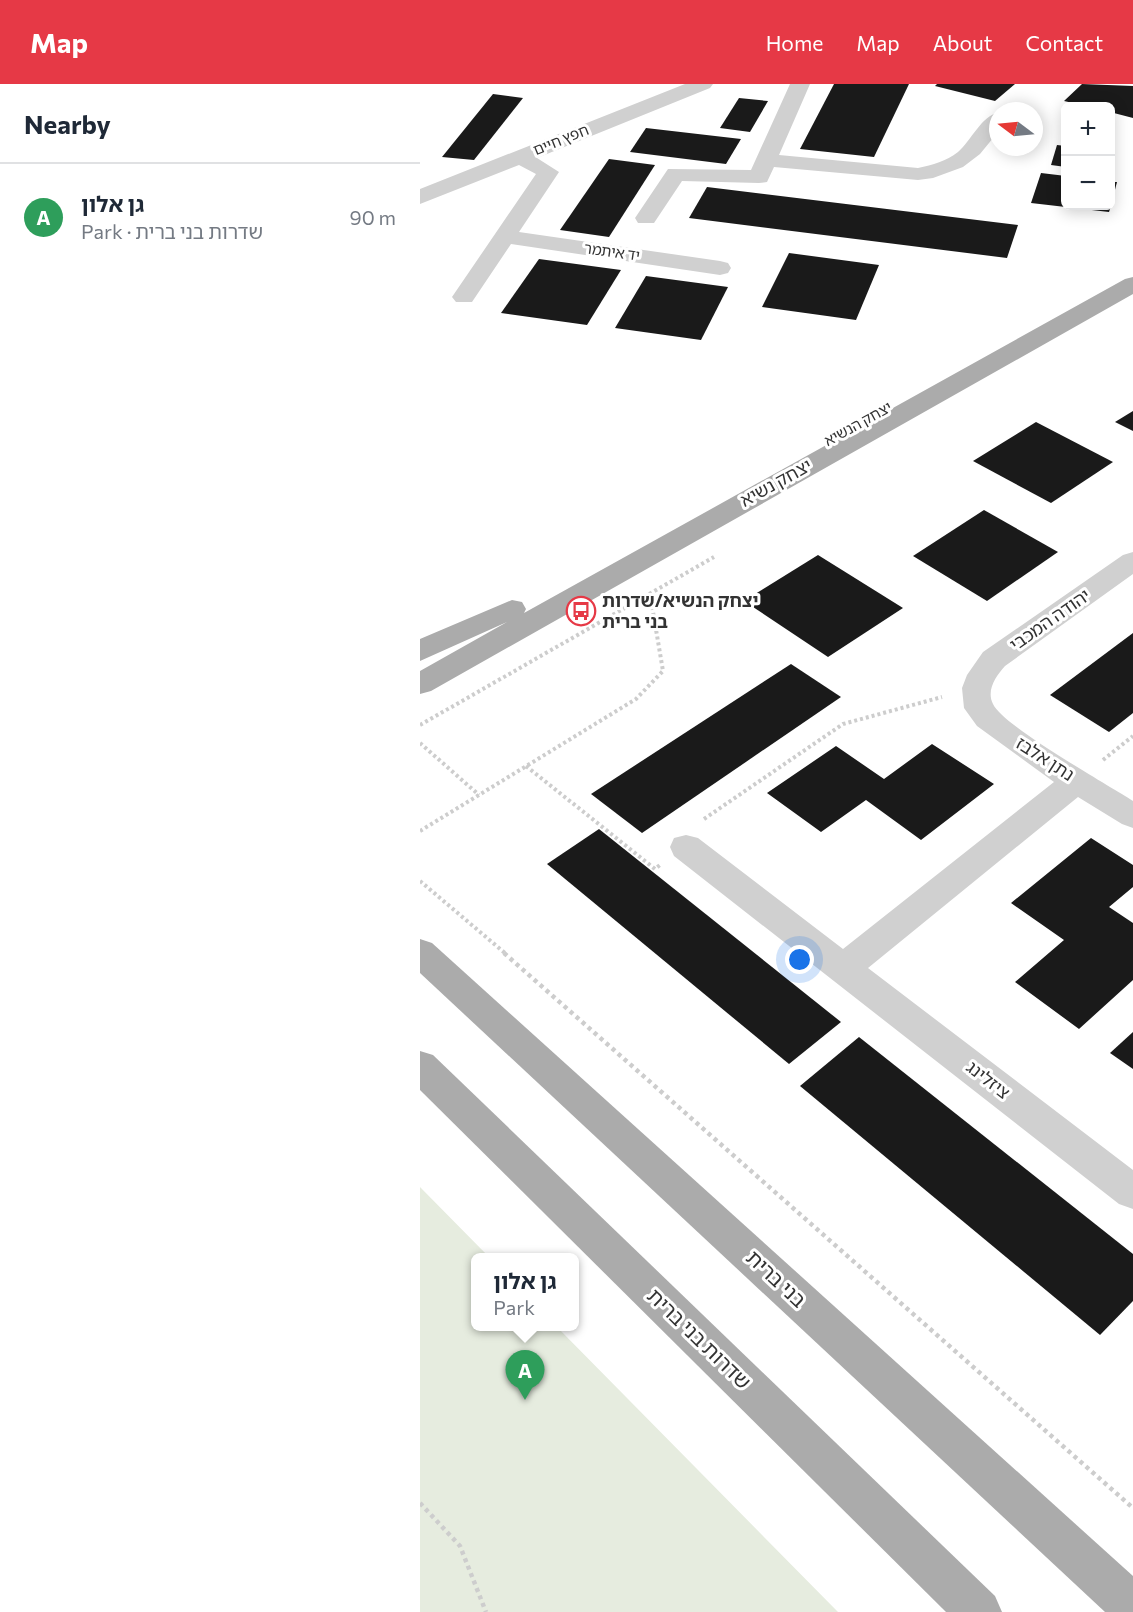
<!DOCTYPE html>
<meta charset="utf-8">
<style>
:root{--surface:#fff;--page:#f2f2f3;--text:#1f2937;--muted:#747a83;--line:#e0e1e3;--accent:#e63946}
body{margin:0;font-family:Commissioner,"Noto Sans Hebrew",sans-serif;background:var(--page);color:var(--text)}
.controls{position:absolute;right:18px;top:18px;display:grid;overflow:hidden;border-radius:9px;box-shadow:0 3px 15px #0003}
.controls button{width:54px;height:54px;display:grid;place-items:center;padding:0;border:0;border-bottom:2px solid var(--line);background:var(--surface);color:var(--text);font:30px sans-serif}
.compass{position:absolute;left:569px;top:18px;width:54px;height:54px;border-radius:50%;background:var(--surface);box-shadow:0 3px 15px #0003;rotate:286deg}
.you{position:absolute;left:380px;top:876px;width:21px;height:21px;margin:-15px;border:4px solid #fff;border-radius:50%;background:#1a73e8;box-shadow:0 0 0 9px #1a73e833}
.badge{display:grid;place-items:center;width:39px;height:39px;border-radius:50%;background:var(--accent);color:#fff;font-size:20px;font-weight:700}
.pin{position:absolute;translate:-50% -50px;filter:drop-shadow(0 2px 3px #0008)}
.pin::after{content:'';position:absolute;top:32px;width:21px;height:18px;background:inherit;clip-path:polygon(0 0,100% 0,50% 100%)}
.popup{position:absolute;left:51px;top:1169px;width:108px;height:78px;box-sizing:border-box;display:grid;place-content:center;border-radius:9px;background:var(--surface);filter:drop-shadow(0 2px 4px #0005);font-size:20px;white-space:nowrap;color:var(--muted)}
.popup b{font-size:22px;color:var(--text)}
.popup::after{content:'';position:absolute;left:50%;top:100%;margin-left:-12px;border:12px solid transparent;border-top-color:var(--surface)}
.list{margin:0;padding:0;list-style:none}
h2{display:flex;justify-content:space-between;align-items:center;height:78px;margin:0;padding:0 24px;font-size:26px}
h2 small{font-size:20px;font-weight:400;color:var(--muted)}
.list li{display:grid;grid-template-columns:39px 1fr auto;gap:18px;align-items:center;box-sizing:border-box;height:108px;padding:0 24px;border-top:2px solid var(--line)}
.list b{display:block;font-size:22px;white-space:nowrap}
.list p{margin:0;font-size:20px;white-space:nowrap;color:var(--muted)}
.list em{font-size:20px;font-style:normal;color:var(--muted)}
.map{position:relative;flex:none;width:713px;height:1528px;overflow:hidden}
header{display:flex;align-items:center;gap:36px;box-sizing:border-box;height:84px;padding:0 30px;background:var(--accent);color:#fff}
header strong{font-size:28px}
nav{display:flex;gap:33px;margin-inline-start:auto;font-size:21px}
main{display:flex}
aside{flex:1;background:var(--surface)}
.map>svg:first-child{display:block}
</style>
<header>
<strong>Map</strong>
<nav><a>Home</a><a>Map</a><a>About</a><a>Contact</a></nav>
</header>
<main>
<aside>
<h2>Nearby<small></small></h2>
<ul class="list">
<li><span class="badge" style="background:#2e9e5b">A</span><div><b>גן אלון</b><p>Park · שדרות בני ברית</p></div><em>90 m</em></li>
</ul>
</aside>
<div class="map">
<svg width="713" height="1528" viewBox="0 0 713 1528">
<rect width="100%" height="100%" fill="#fff"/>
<path fill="#e6ecdf" d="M0,1103L69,1173L56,1174V1242L137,1243L418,1528H0Z"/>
<g fill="#1a1a1a">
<path d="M414,0H489L454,73L380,65Z"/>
<path d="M517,0H595L575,17L515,2Z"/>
<path d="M662,0L713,2V34L690,28V22H666L644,17Z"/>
<path d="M73,10L103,14L54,76L22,73Z"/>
<path d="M319,14L348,17L330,48L300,44Z"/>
<path d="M226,44L321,55L306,80L210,68Z"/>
<path d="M637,61L646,62V83L631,81Z"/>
<path d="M189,75L235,81L189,153L140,146Z"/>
<path d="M621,89L646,92V122H691L689,128L611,119Z"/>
<path d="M690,98H697L691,121H690Z"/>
<path d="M287,103L598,141L587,174L269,134Z"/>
<path d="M369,169L459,181L436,236L342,223Z"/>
<path d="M119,175L201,186L167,241L81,229Z"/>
<path d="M226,192L308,203L281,256L195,244Z"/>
<path d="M713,327V347L695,338Z"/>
<path d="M616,338L693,378L631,419L553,377Z"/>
<path d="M564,426L638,468L567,517L493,472Z"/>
<path d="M398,471L483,524L408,573L324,517Z"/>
<path d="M713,549V629L689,648L630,611Z"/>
<path d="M371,580L421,613L222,749L171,710Z"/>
<path d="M512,660L574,700L501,756L446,716L401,748L347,709L416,662L464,695Z"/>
<path d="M179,745L421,938L369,980L127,780Z"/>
<path d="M671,754L713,781V803L689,823L713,839V896L659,945L595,898L644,856L591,819Z"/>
<path d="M713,948V985L690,969Z"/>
<path d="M439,953L713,1170V1217L680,1251L380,1002Z"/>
</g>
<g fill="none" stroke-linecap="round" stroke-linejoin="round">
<g stroke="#cdcdcd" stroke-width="4" stroke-dasharray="3 3" stroke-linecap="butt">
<path d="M0,641L294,473"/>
<path d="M0,659L59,711"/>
<path d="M683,676L713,652"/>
<path d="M106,682L235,785L240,781"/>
<path d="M284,735L423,640L522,613"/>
<path d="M0,747L216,615L243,587L230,510"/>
<path d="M0,797L86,870"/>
</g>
<g stroke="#cdcdcd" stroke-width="4.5" stroke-dasharray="4 4" stroke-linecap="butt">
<path d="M84,869L713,1424"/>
<path d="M0,1419L40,1462L66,1528"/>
</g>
<g fill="#d0d0d0" fill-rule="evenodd">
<path d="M265,0H293L290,4L117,74L139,88L99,148L300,177L308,179L311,184L308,189L300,191L91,160L52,218H36L32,213L116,90L99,81L0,120V105Z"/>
<path d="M370,0H390L359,71L498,84C513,81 526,77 538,68C551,57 562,31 578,29V48L560,70L543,83L513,94L498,96L354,83L347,98L339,99L262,97L234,139H218L215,134L248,85L331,86Z"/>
<path d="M713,468V490L585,582C576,592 566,606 573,620C584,643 687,700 713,717V744L702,740L658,713L448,884L713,1086V1125L699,1120L254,772L250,763L254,754L266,751L278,754L423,865L634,698L557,642L544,624L542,604L547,591L563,568L703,471Z"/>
</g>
<g fill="#ababab" fill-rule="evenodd">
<path d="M713,193V210L11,607L0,610V587L87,538L0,577V555L92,516L102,518L106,525L104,529L705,195Z"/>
<path d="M0,855L12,859L713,1492V1528H685L0,889Z"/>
<path d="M0,967L13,971L575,1512L582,1528H526L0,1006Z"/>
</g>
</g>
<defs>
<g id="bus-ring" transform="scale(1.5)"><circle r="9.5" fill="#fff" stroke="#e63946" stroke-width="1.5"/><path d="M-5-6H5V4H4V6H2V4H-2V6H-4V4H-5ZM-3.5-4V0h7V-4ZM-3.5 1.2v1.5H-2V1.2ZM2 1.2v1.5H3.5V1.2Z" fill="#e63946"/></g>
</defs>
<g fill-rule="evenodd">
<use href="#bus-ring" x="161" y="527"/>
</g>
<g text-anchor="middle" stroke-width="6" stroke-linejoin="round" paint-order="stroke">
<g font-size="15" fill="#333" stroke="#fff">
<text transform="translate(141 56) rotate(-22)" y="5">חפץ חיים</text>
<text transform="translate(192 168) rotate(8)" y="5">יד איתמר</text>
<text transform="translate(438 340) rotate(-29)" y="5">יצחק הנשיא</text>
</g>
<g font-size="18" fill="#333" stroke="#fff">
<text transform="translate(356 399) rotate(-29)" y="6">יצחק נשיא</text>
<text transform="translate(630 536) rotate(-35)" y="6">יהודה המכבי</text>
<text transform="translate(625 675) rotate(33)" y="6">נתן אלבז</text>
<text transform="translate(568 996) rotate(38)" y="6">ציזלינג</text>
</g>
<g font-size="18" font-weight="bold" fill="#333" stroke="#fff" text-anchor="start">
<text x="182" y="523">יצחק הנשיא/שדרות<tspan x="182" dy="21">בני ברית</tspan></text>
</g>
<g font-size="21" fill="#333" stroke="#fff">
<text transform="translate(356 1195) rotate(43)" y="7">בני ברית</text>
<text transform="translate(279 1255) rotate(44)" y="7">שדרות בני ברית</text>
</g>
</g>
</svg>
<div class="controls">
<button>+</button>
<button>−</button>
</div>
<svg class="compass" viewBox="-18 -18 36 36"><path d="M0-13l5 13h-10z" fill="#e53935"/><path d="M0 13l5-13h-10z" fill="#747a83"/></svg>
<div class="you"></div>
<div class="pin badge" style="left:105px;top:1316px;background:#2e9e5b">A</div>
<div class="popup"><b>גן אלון</b>Park</div>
</div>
</main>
